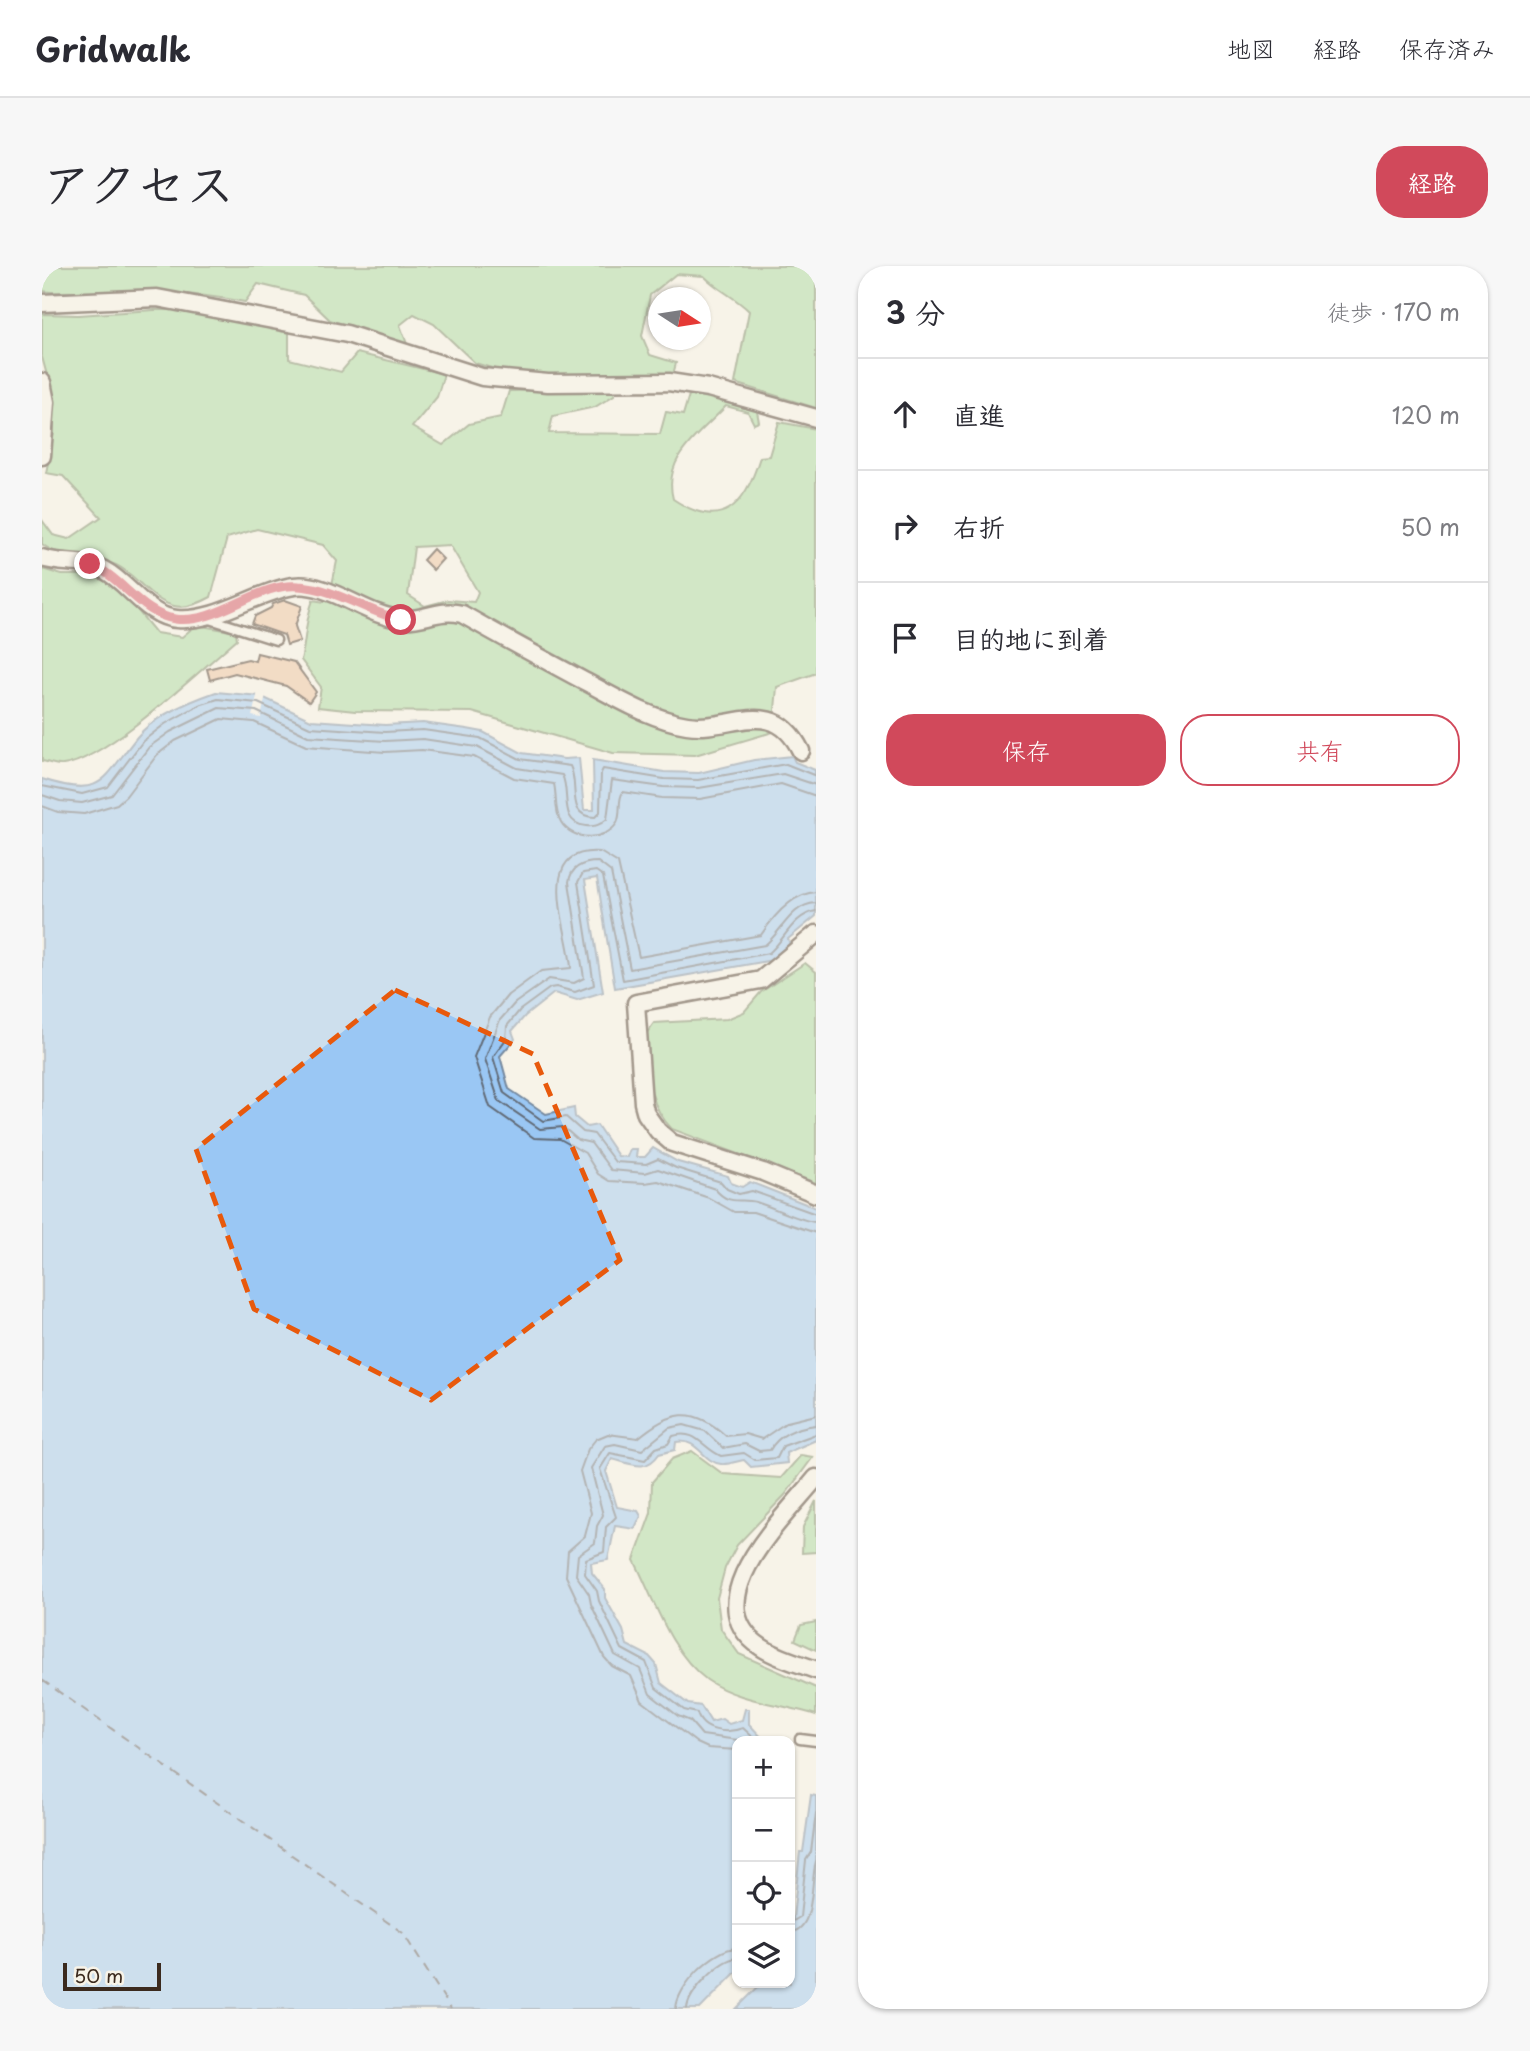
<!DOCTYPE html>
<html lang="ja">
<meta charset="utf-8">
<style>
:root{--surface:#fff;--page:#f7f7f7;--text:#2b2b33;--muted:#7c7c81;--line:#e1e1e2;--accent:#d1495b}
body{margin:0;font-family:"Playpen Sans","Klee One",sans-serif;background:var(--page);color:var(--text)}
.controls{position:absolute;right:21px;bottom:21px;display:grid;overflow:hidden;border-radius:14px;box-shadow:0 2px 5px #0004}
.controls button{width:63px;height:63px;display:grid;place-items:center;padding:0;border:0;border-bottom:2px solid var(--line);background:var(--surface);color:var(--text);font:35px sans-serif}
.compass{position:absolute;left:606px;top:21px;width:63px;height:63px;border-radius:50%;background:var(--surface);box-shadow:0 2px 5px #0004;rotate:102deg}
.scale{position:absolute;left:21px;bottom:18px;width:98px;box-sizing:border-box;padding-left:7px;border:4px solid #3b2a1e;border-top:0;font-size:19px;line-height:24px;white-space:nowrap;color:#3b2a1e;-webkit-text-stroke:5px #f7f3e8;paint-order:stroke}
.stop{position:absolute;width:21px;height:21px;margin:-16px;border:5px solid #d1495b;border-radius:50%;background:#fff}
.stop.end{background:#d1495b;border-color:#fff;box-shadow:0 2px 7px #0008}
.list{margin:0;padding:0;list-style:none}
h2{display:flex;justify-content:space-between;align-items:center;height:91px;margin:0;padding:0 28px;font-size:30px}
h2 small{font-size:23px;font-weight:400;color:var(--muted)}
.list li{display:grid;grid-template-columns:46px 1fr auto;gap:21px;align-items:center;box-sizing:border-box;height:112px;padding:0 28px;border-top:2px solid var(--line)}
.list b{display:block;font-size:26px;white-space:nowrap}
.list em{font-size:23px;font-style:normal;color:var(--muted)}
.actions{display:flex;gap:14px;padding:21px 28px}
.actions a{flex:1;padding:16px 0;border:2px solid var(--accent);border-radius:28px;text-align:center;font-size:24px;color:var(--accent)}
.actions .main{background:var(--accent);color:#fff}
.icon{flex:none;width:38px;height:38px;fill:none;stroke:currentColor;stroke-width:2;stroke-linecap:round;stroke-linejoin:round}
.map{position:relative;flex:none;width:774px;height:1743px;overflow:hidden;border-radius:28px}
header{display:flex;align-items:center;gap:42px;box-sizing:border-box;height:98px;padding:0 35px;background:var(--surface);border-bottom:2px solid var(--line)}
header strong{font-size:33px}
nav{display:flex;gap:38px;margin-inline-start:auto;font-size:24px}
.intro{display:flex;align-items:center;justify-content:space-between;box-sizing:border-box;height:168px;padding:0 42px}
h1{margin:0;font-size:49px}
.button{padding:18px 32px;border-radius:28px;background:var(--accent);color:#fff;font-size:24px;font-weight:700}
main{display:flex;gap:42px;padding:0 42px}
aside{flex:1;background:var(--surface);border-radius:28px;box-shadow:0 2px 5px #0004}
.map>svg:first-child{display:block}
</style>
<header>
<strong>Gridwalk</strong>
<nav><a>地図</a><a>経路</a><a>保存済み</a></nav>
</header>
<div class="intro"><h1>アクセス</h1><a class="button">経路</a></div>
<main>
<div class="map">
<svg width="774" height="1743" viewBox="0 0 774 1743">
<rect width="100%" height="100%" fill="#f7f3e8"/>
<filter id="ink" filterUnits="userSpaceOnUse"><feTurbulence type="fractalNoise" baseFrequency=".0143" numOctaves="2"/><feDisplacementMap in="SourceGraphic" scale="14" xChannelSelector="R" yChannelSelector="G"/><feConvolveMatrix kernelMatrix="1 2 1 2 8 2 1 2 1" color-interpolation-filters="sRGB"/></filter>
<g filter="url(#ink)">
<g fill="#a5da9d" stroke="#70825e" stroke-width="2" fill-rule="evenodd">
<path d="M0,0H774V142L693,117L707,45C693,31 676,24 662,10L634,8L608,29L600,70L608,89L634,97L631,109L477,110L433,97L392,58L372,48L358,59L365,78L288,54L262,29L216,18L203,36C139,23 74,26 9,26L0,25Z"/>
<path d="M112,44H142L247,67V93L299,106L315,87L402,108L395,131L370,161L401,179L427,158L459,151L467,125L574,122L572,129L553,141L511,150L507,167L618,168L624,146L641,149L647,129H669L714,140L717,156L712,158L706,146L684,140C658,168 620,191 631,233C680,266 703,240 718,191L727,190L737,156L774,163V407L735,421L731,466L653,489L571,487L430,446L313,445L276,441L279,421L259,394C265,370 262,359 271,334L282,336L290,319L295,295L281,279L215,263L185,272L169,331C158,337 145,343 132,340C109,335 95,309 74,299C51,289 19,294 0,278V254L11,269L27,273L59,251L21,210L4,207L12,167V135L0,91V48L36,49ZM408,279L436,326L432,336L406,334L383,340L366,329L372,281Z"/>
<path d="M0,303L20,309H55L84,330L114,367L140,371L154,359L194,366L195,373C160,403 63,495 21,499C15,500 6,496 0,495Z"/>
<path d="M763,697L774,706V917L630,863C603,836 607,804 604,768L612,757L685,753L702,746L719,726Z"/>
<path d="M650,1185L681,1208L739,1212L759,1189L771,1191L743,1229L695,1279L683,1302L675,1332L679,1363L697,1388L774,1422V1449C740,1438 695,1435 665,1414C628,1387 612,1333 592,1294L609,1247L610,1216L630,1193Z"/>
<path d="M774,1235V1286L760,1287L761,1261Z"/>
<path d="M774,1356V1384L753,1374L759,1359Z"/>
</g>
<g fill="#9ac7f4" stroke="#74889e" stroke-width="2">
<path d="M174,426L218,430L269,454L343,459L381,457L425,463L441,466L480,487L522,493L537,492L542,544H552L551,494L622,506L657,507L712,494L750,490L753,496L773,504L774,650L746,673L748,678L731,694L573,722L555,612L543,614L561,726L535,734L512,727L483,750L470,765L473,773L458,790L467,823L504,848L532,842L533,851L545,861L555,859L576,890L585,891L588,883H595L594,891H603L611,882L636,896L686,910L689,917L700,921L708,916L774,942V1174L744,1187L745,1197L709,1201L702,1194C696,1195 686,1199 679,1198C660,1196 657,1172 634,1176L633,1184L617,1188C604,1207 590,1198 570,1193L564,1205L575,1241L596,1245L599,1250L593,1263L573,1260L566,1294L549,1297L550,1307L563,1323V1332L581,1364L585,1379L607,1390L614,1398L619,1417L646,1438L659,1440L669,1456L680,1453L687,1458L700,1454L703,1443H707V1458L723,1475H695V1705L658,1743H0V513C62,533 60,514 95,471C112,450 148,435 174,426Z"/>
<path d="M769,1529L774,1530V1743H694L720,1717H748V1681L758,1586H761Z"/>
</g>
<path fill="#f7f3e8" d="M216,426L224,428L219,452L210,450Z"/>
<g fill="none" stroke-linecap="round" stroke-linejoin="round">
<g stroke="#616974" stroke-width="2">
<path d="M0,520L40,528L66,521L101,475L123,458L157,439L176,433L216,437L268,461L343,466L381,464L438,472L478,493L528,500C538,519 523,551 553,551L558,546L559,507L561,503L622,513L656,514L744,498L774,510"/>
<path d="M0,529L18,535L40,537L70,529L107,481L128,466L177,442L214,445L266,470L343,475L381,473L435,481L475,502L520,509C529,526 516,557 544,560C553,561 558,559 565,553L570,514L621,521L657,522L741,508L774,519"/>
<path d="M0,540L16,546L42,548L75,538L84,530L115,489L133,475L179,453L212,456L264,480L343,486L380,484L432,491L472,512L512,518C515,530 512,545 519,556C530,575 563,576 575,557C580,547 575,534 581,526L620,532L658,533L739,518L774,530"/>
<path d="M774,626C750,627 731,651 719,669L597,691L576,597L558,586C490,580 527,665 529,702L499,705L466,729L448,751L432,791L448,841L492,872L518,873L543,887L556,908L567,915L603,917L616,915L667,932L692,946H711L774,967"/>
<path d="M774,637C749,638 739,667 723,679L588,703L569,606L556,596C542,596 529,600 527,616L542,712L532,717L507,713L473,737L458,754L443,793L457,835L498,863L521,861L536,874L549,877L569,904L603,907L616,903L673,923C688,941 698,931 714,936C731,941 758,955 774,956"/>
<path d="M774,645C751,649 742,675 727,687L581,714L561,610L554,605L541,607L536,616L552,719L533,726L514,721L508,722L478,744L465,760L464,773L451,791L462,827L501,855L524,851L541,866L552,868L573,896L604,898L616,893L634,902L679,916L685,923L697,928L710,925L774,948"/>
<path d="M703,1475L660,1469L648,1455L636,1450L608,1428L598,1403L573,1389L549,1338L547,1328L534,1309L536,1289L553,1277L555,1260L561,1249L549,1202L563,1180L573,1178L600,1184L627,1162L642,1159L663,1165L681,1182L703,1178L717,1185L728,1184C737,1168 756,1161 774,1159"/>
<path d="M715,1475L701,1462C685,1468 660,1466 655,1447L642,1444L614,1422L604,1396L580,1383L557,1335L555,1325L543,1308L544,1293L562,1286L564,1261L574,1251L558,1203L568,1187L603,1194L614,1182L626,1178L631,1170C655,1163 660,1182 679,1190L702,1187L713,1194L735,1192L741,1180L774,1168"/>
<path d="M695,1484L666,1482L655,1477L600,1435L589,1410L570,1400L562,1391L524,1310L526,1285L543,1270L549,1247L538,1205L546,1183L554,1173L566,1168L596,1172C628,1145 651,1139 684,1170L703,1168L720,1173L745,1156L774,1149"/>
<path d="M748,1657L758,1651L764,1594L769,1586L774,1547"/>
<path d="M748,1666C774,1664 768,1616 774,1595"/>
<path d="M634,1743C635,1720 672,1682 695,1682"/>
<path d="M645,1743C646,1726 678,1693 695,1692"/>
</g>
<path stroke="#535154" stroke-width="2" stroke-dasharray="9 7" stroke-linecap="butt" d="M0,1414L361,1667L409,1743"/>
</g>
<g fill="#ecc09c" stroke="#3b2a1e" stroke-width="2">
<path d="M391,283L401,293L391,304L381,294Z"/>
<path d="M243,334L260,340L253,360L258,375L245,379L242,369L210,358L213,350L229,342L231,338Z"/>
<path d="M215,387L252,396L274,426L267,436L244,420L193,407L168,414L165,403L206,393L213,395Z"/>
</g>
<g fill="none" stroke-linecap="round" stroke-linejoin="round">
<g stroke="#3b2a1e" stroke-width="13">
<g id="service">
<path d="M165,352L234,374"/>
<path d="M758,1473L774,1475"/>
</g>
</g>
<g stroke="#3b2a1e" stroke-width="21">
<g id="minor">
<path d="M0,37L115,32L305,68L440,111L506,117L627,116L666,122L774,152"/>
<path d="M0,116L4,136L0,190"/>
<path d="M0,292C20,299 42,293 62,304C87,317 105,351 135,353C176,356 213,326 252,320C285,315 325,350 358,353C381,356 395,342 420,348C460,371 501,393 542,415C575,432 608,453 645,459C689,466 731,428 759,485"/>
<path d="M774,668L719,714L594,737L601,837L604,848L616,865L630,877L721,906L774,928"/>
<path d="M774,1212C742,1252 651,1335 719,1381C735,1392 756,1397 774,1404"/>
</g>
</g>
<use href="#service" stroke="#f7f3e8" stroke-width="8"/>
<use href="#minor" stroke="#f7f3e8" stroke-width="16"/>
</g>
</g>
<g fill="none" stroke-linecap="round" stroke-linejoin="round" filter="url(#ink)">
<path stroke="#d1495b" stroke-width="9" d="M48,298C79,310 100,349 133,353C177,359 215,316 257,320C293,322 325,346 359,354"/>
</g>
<path d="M0 0H774V1743H0ZM353,724L491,788L578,994L389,1134L212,1043L154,883Z" fill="#f7f3e8" fill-opacity=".55" fill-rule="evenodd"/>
<path fill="none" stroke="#e8590c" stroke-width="5" stroke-dasharray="14 9" stroke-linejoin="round" d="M353,724L491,788L578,994L389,1134L212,1043L154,883Z"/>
</svg>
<div class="controls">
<button>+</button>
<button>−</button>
<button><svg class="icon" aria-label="locate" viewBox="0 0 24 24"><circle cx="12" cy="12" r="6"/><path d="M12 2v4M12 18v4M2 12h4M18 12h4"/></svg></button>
<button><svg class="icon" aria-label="layers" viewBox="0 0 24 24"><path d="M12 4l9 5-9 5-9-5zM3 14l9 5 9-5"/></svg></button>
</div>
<svg class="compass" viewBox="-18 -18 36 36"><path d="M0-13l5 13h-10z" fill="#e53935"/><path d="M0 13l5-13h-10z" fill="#7c7c81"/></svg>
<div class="scale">50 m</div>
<div class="stop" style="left:359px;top:354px"></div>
<div class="stop end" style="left:48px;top:298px"></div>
</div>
<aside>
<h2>3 分<small>徒歩 · 170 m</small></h2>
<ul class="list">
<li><svg class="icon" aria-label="ahead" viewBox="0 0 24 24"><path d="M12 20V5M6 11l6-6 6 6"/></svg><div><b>直進</b></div><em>120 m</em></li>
<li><svg class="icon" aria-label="right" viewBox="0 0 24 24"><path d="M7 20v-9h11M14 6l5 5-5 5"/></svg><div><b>右折</b></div><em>50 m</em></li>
<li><svg class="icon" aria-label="arrive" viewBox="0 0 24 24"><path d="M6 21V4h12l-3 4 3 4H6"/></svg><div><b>目的地に到着</b></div></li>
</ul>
<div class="actions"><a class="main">保存</a><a>共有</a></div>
</aside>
</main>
